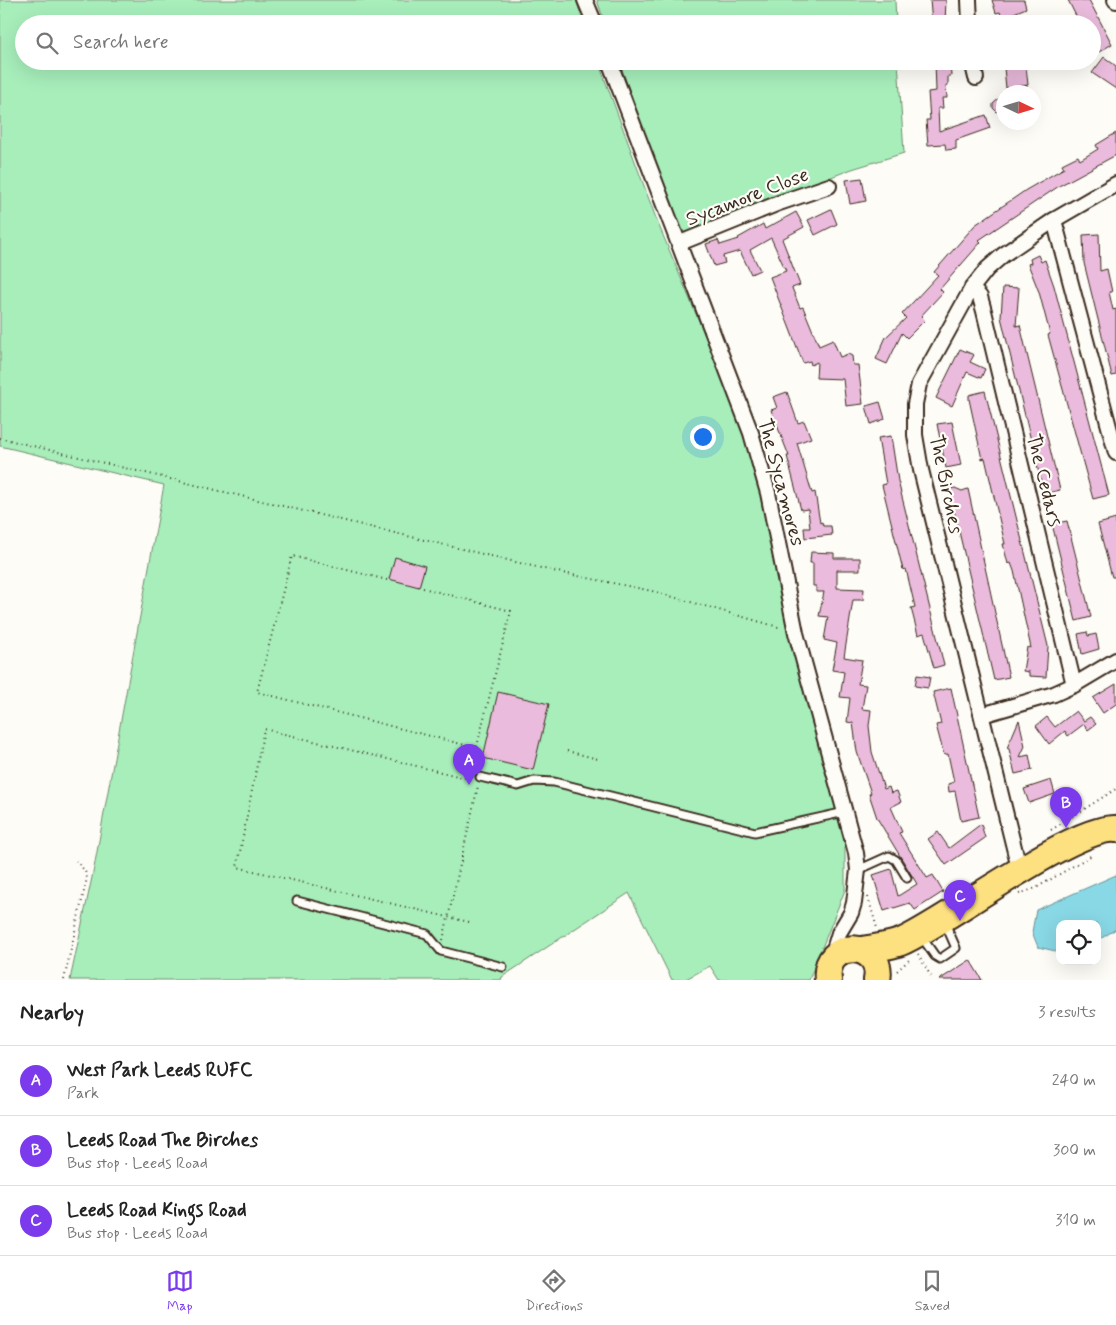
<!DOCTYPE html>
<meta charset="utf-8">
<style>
:root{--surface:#fff;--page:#f2f2f2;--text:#222;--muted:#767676;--line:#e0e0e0;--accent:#7c3aed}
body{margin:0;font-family:Mynerve,sans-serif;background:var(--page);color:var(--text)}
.controls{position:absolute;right:15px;bottom:15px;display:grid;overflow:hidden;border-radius:10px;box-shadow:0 5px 20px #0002}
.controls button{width:45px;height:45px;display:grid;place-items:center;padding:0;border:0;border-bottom:1px solid var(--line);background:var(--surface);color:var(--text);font:25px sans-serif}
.compass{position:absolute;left:996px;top:85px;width:45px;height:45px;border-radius:50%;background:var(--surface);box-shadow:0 5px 20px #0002;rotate:94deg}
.you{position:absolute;left:702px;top:436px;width:18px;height:18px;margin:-12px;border:4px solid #fff;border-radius:50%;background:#1a73e8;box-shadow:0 0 0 8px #1a73e833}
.badge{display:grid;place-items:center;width:32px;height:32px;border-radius:50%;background:var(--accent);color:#fff;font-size:16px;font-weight:700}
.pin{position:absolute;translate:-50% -41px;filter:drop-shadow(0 1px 2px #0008)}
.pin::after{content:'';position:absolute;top:26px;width:18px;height:15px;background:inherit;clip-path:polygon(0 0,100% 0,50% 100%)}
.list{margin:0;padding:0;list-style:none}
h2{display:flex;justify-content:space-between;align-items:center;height:65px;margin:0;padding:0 20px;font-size:21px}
h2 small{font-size:16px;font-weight:400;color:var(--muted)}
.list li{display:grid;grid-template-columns:32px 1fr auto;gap:15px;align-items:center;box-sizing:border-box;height:70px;padding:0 20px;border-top:1px solid var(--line)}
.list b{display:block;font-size:19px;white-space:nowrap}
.list p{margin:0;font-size:16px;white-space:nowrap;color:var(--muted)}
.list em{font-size:16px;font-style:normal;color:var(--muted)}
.icon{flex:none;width:28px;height:28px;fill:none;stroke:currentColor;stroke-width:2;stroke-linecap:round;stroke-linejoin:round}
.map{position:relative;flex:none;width:1116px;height:980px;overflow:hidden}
.search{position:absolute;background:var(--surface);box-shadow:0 5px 20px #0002;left:15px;right:15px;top:15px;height:55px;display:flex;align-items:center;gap:12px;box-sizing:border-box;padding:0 18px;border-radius:28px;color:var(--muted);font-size:19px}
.sheet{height:275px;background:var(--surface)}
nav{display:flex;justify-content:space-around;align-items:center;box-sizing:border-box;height:70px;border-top:1px solid var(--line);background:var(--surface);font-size:14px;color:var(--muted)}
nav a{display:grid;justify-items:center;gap:2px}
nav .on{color:var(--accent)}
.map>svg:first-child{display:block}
</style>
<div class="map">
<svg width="1116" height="980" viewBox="0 0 1116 980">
<rect width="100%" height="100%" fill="#fdfcf7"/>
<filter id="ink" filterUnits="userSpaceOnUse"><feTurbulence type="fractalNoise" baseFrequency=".02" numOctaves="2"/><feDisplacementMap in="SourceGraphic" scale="10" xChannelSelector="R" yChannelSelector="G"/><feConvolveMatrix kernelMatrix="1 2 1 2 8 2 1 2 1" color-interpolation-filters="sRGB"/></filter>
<g filter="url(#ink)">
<g fill="#a7eebb" stroke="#718c6c">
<path d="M0,0H576L584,24H24V61H598L657,221L741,421L757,476L774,551L790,640L845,837V890L809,980H719L710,966L684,980H672L629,893L502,977L501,980H70L94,868L164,485L0,446Z"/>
<path d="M597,0H895L896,24H605Z"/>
<path d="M619,61H898L904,153L852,169L681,235Z"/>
</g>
<path fill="#89d8e5" stroke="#6a9295" d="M1116,875V929L1097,941V924H1060V952L1038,947L1032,932L1036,910Z"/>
<g fill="#eabbdc" stroke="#3b2a1e">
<path d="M930,0H946L945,23L932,24Z"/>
<path d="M992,0H1024L1026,8L1002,18L1000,12L996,13Z"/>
<path d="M1068,0H1089L1112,44L1099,52L1092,42V24H1080Z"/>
<path d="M1104,57L1116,66V89L1092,73Z"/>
<path d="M935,61L950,63L951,76H948V85H946L947,98H942L943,108H938L939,131L986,115L990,128L956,140V149L946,150L945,144L928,145L926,120H930L928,92L936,91Z"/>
<path d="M1026,66L1028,85L1006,88L1004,68Z"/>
<path d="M1004,94V119L993,108V104Z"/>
<path d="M1116,133V155L1059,186L979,240L981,242L940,289L943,292L921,316L925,320L907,338L902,333L887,364L876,359L886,337L906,318L902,314L938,275L934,272L975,225L1026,190L1064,168L1062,164L1078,156L1080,160L1098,149L1096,145Z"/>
<path d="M862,178L866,201L850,204L846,180Z"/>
<path d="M831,209L837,224L815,235L808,220Z"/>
<path d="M796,212L804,227L782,239L800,285L792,288L800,308L803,307L819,346L833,340L840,357L848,354L852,356L853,365H858L863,404L846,406L843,379L816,378L817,362L811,365L810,361L803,363L770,277L786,271L771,238L750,250L760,270L751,274L740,251L723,256L725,263L714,266L706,244L718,240L720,245L739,239L738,238L763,224L765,229Z"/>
<path d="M1099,234L1100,271L1107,269L1112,292H1109L1113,310L1116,309V375L1112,376L1084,263L1083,235Z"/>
<path d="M1038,255L1041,262L1045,260L1054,286L1109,495L1093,499L1048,335L1050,334L1039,292L1028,264L1031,263L1030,259Z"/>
<path d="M1003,287L1019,288L1016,326L1020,325L1060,490L1044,494L1001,317Z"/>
<path d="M960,349L974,355L970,362L985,369L981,378L967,372L952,406L936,398Z"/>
<path d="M985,391L1048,646L1046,677L1029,676V672L1023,671L1027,647L1031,648L1014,571L1011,563L1008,564L1003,544H1005L985,458L982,459L969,399V395Z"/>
<path d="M787,392L798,423L804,421L811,438L797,443L812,493L815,492L820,523L822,522L823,526H831L832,535L805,538L804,528H810L808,509L801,510L787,456H789L771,410L777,408L773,397Z"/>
<path d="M880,402L885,419L871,424L866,406Z"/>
<path d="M952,422L961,465L946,468L937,424Z"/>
<path d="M891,436L898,481L944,665L934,668L924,633L918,635L911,608L915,607L906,569L903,570L882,485L886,484L878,438Z"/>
<path d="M955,488L962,491L968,489L1009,677L994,680L949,489Z"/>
<path d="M1116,519V577H1112L1098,524Z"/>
<path d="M1067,521L1091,617L1076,621L1052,524Z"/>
<path d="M811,552L834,553V558H860V570H837V588L864,589L863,600H853L844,657L862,660L858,684L866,685L862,709L871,710L869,726L872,752L884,789L889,787L891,793L897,791L901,802L891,807L902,832L899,833L927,878L933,875L943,892L915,910L910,903L884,911L873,875L891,869L898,896L917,884L877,818L869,794L871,793L857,752L853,723L847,722L850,698L840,697L844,672L832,670L837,643L824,640L828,617L819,616L824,592H816V586H813V563H810Z"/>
<path d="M395,557L425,566L419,587L389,579Z"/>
<path d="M1087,632L1088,636L1096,634L1099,649L1082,654L1078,634Z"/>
<path d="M917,675L930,677L928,688L915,686Z"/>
<path d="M1116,684V704L1103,713L1093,698Z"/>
<path d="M951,688L979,817L961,821L955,791L949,792L948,784L954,782L948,754L944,755L936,725L941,724L933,692Z"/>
<path d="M498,692L549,704L533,770L483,758Z"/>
<path d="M1076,711L1084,721L1090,717L1096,724L1088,730L1084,724L1068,736L1065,731L1049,744L1036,726L1047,717L1055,727Z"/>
<path d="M1019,720L1025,746L1020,757L1029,755L1032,770L1015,774L1009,749L1007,748Z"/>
<path d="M1051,780L1055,794L1029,803L1024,789Z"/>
<path d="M981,824L985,838L946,865L928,839L938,832L949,848Z"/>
<path d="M970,960L982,980H939Z"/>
</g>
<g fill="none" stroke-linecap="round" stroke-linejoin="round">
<g stroke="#3b2a1e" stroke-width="11">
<g id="lane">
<path d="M480,777L518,786L534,781L554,782L755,832L845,812"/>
<path d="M858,870L889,856L896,860L907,878"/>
<path d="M297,901L427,934L441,951L503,967"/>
<path d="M921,936L935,956L940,959L956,948L945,923"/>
</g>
</g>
<g stroke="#3b2a1e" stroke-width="18">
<g id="street">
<path d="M585,0L595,24"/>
<path d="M969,0L970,24"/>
<path d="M1115,0L1116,1"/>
<path d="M609,61L751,433L768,493L796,633L856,853L858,870L854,903L851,913L839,933L832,956"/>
<path d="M972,61L976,78"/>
<path d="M1054,220L1116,453"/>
<path d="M680,243L779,203L829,186"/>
<path d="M972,288L980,297L984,311L1074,685"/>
<path d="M982,715L1054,694L1074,685L1116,660"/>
<path d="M1020,872L921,470L915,435V404L919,384L972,288L987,269L1003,255L1054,220L1116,184"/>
</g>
</g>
<g stroke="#3b2a1e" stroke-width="30">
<g id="highway">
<path d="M863,950C877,947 895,946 907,939C951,918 1076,825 1116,829"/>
<path d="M828,980C823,937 885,941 877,980"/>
</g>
</g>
<g stroke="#3b2a1e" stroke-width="2" stroke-dasharray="1 4" stroke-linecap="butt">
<path d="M0,438L553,571L652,591L782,628"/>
<path d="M387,580L292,556L257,692L477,748"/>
<path d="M423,588L511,611L470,774"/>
<path d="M567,751L598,759"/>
<path d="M1051,830L1116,789"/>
<path d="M1019,894L1036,888L1092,855"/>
<path d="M868,897L877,928"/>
<path d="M469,922L237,867L264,729L470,779"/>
<path d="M443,940L478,786"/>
<path d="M918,954L933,980"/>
<path d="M897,971L910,959"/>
<path d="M64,980L87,878L85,871L76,861"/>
</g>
<use href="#lane" stroke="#fdfcf7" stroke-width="7"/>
<use href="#street" stroke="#fdfcf7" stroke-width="14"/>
<use href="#highway" stroke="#fde080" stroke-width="26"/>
</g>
</g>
<g text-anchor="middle" stroke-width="4.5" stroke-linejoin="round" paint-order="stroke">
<g font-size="20" fill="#3b2a1e" stroke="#fdfcf7">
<text transform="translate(747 196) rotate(-21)" y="7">Sycamore Close</text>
<text transform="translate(1045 480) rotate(76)" y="7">The Cedars</text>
<text transform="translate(782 482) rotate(75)" y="7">The Sycamores</text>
<text transform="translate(947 484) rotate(78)" y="7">The Birches</text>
</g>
</g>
</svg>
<div class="controls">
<button><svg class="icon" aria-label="locate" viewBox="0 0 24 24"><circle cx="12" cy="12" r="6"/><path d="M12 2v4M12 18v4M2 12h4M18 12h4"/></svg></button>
</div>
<svg class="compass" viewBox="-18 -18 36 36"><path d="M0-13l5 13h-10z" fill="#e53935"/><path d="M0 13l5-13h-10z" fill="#767676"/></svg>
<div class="you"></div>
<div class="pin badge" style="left:469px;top:785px">A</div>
<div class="pin badge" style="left:1066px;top:828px">B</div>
<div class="pin badge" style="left:960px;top:921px">C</div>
<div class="search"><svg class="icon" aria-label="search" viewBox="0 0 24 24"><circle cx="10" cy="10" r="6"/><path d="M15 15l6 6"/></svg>Search here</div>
</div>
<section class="sheet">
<h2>Nearby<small>3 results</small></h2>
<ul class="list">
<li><span class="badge">A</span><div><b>West Park Leeds RUFC</b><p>Park</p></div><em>240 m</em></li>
<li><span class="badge">B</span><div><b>Leeds Road The Birches</b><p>Bus stop · Leeds Road</p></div><em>300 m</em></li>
<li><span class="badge">C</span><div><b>Leeds Road Kings Road</b><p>Bus stop · Leeds Road</p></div><em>310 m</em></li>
</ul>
</section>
<nav>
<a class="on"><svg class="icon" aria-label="map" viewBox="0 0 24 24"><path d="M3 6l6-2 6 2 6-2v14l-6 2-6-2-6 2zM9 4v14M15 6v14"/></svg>Map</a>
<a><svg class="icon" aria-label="directions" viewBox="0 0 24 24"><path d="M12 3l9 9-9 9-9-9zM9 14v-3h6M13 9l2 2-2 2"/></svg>Directions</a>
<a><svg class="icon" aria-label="saved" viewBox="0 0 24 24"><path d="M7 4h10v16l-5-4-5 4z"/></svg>Saved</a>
</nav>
